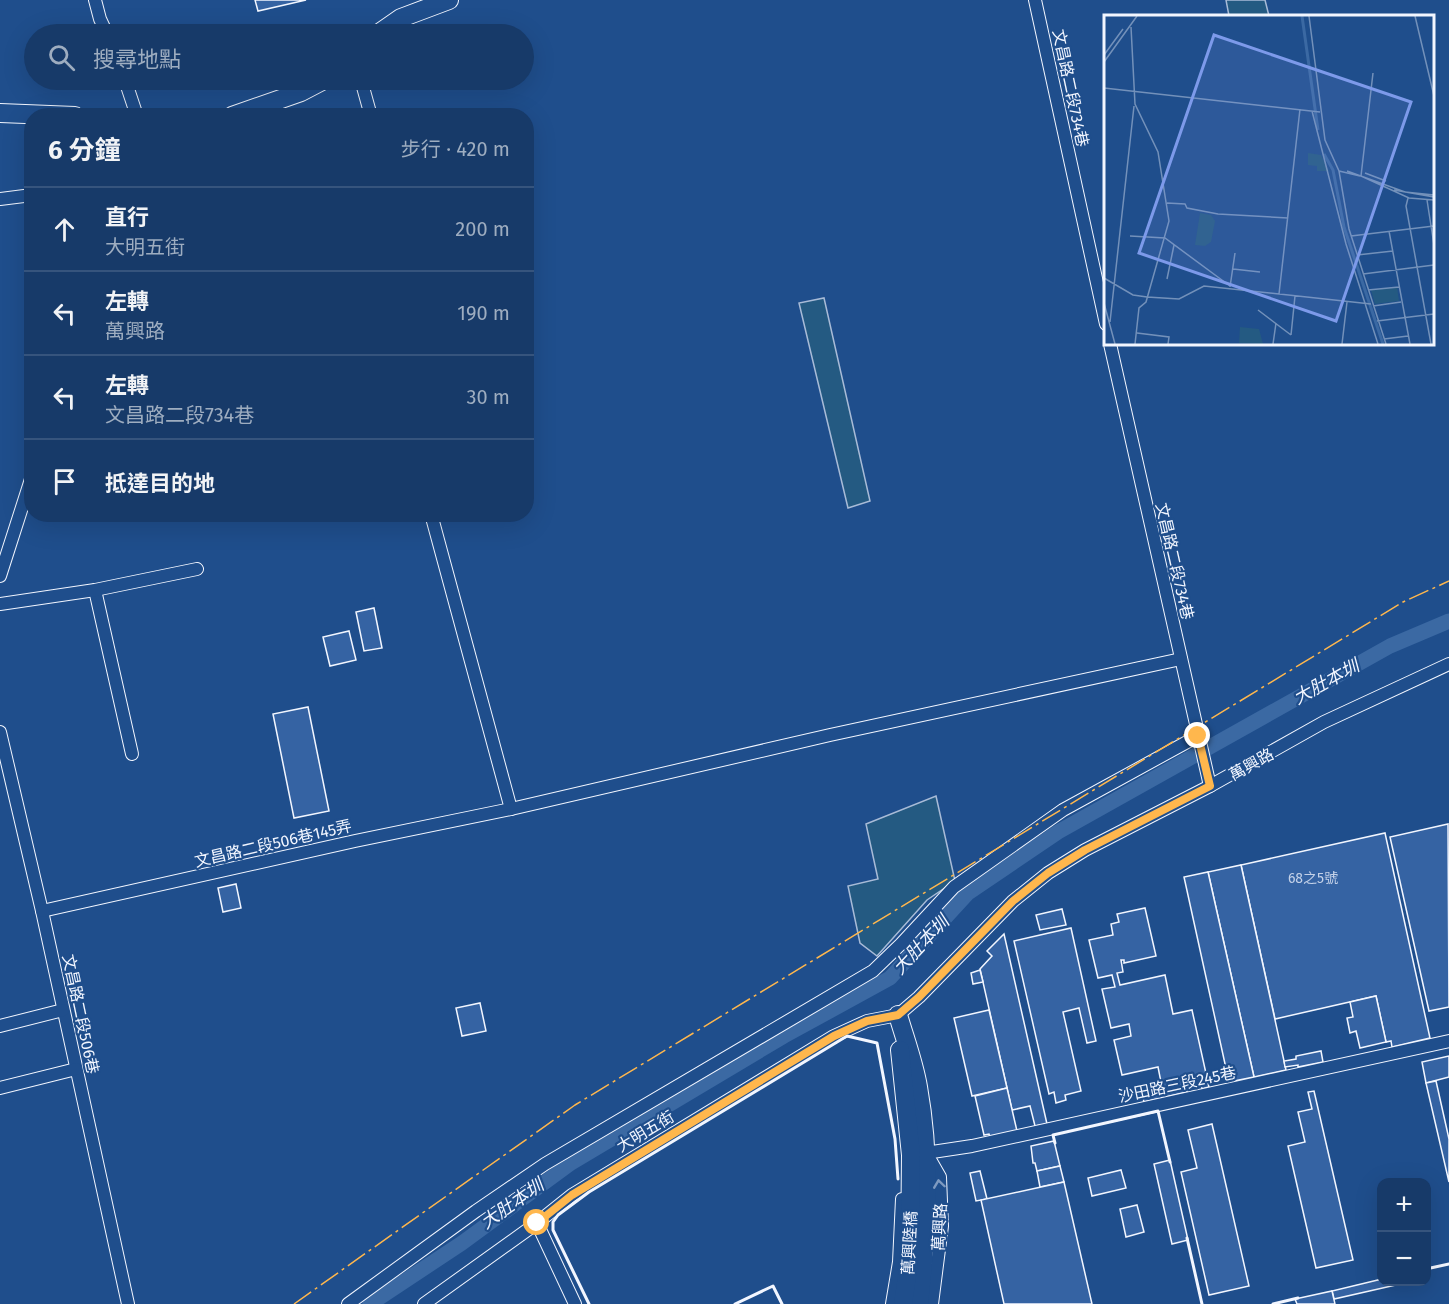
<!DOCTYPE html>
<html lang="zh-TW">
<meta charset="utf-8">
<style>
:root{--surface:#173a69;--page:#20416f;--text:#f1f3f6;--muted:#9eadc0;--line:#36547d}
body{margin:0;font-family:"Fira Sans","Noto Sans TC",sans-serif;background:var(--page);color:var(--text)}
.controls{position:absolute;right:18px;bottom:18px;display:grid;overflow:hidden;border-radius:12px;box-shadow:0 6px 24px #0002}
.controls button{width:54px;height:54px;display:grid;place-items:center;padding:0;border:0;border-bottom:2px solid var(--line);background:var(--surface);color:var(--text);font:30px sans-serif}
.stop{position:absolute;width:18px;height:18px;margin:-14px;border:4px solid #ffb74d;border-radius:50%;background:#fff}
.stop.end{background:#ffb74d;border-color:#fff;box-shadow:0 2px 6px #0008}
.list{margin:0;padding:0;list-style:none}
h2{display:flex;justify-content:space-between;align-items:center;height:78px;margin:0;padding:0 24px;font-size:26px}
h2 small{font-size:20px;font-weight:400;color:var(--muted)}
.list li{display:grid;grid-template-columns:39px 1fr auto;gap:18px;align-items:center;box-sizing:border-box;height:84px;padding:0 24px;border-top:2px solid var(--line)}
.list b{display:block;font-size:22px;white-space:nowrap}
.list p{margin:0;font-size:20px;white-space:nowrap;color:var(--muted)}
.list em{font-size:20px;font-style:normal;color:var(--muted)}
.icon{flex:none;width:33px;height:33px;fill:none;stroke:currentColor;stroke-width:2;stroke-linecap:round;stroke-linejoin:round}
.map{position:relative;flex:none;width:1449px;height:1304px;overflow:hidden}
.search{position:absolute;background:var(--surface);box-shadow:0 6px 24px #0002;left:24px;top:24px;width:510px;height:66px;display:flex;align-items:center;gap:15px;box-sizing:border-box;padding:0 21px;border-radius:33px;color:var(--muted);font-size:22px}
.panel{position:absolute;background:var(--surface);box-shadow:0 6px 24px #0002;left:24px;top:108px;width:510px;height:414px;border-radius:24px}
.map>svg:first-child{display:block}
</style>
<div class="map">
<svg width="1449" height="1304" viewBox="0 0 1449 1304">
<rect width="100%" height="100%" fill="#1f4e8c"/>
<g fill="#245a82" stroke="#a8bbd7" stroke-width="1.5">
<path d="M1226,0H1265L1269,16H1229Z"/>
<path d="M824,298L870,501L848,508L799,303Z"/>
<path d="M936,796L955,881L927,900L877,956L860,943L848,886L878,879L866,824Z"/>
</g>
<g fill="none" stroke-linecap="round" stroke-linejoin="round">
<path stroke="#3b69a3" stroke-width="15" d="M370,1304L462,1243L571,1163L784,1036L890,978L968,893L1058,832L1390,646L1449,621"/>
</g>
<g fill="#3563a3" stroke="#f2f6ff" stroke-width="1.5">
<path d="M255,0H306L258,11Z"/>
<path d="M374,608L382,648L364,651L356,612Z"/>
<path d="M349,631L356,660L330,666L323,637Z"/>
<path d="M308,707L329,811L294,818L273,714Z"/>
<path d="M1448,824L1449,1007L1429,1011L1390,837Z"/>
<path d="M1385,833L1430,1038L1392,1047L1391,1041L1386,1042L1376,996L1275,1019L1241,865Z"/>
<path d="M1241,865L1286,1070L1254,1077L1208,872Z"/>
<path d="M1208,872L1254,1077L1229,1082L1184,877Z"/>
<path d="M236,884L241,908L223,912L218,888Z"/>
<path d="M1145,908L1156,956L1124,963V960H1121L1123,972L1117,973L1120,985L1165,975L1173,1014L1192,1010L1209,1087L1202,1089L1200,1078L1184,1081L1187,1092L1144,1102L1142,1094L1162,1087L1158,1067L1122,1075L1114,1040L1131,1036L1129,1024L1111,1028L1102,989L1115,987L1112,975L1098,978L1089,940L1113,935L1111,924L1119,922L1117,914Z"/>
<path d="M1062,909L1066,925L1040,930L1036,915Z"/>
<path d="M1071,928L1096,1041L1087,1043L1079,1008L1063,1012L1081,1091L1065,1095L1066,1100L1056,1103L1054,1092L1049,1094L1014,941Z"/>
<path d="M1004,934L1047,1124L1035,1126L1030,1106L1012,1110L980,969L992,956L987,951Z"/>
<path d="M980,970L983,982L973,984L971,973Z"/>
<path d="M1376,996L1386,1042L1360,1048L1356,1031L1350,1033L1347,1018L1353,1017L1350,1002Z"/>
<path d="M480,1003L486,1031L462,1036L456,1008Z"/>
<path d="M989,1010L1007,1088L972,1096L954,1018Z"/>
<path d="M1321,1051L1323,1062L1298,1067V1065L1285,1067L1284,1061L1296,1059V1056Z"/>
<path d="M1449,1056V1077L1426,1083L1422,1062Z"/>
<path d="M1436,1081L1449,1139V1182L1426,1083Z"/>
<path d="M1007,1088L1017,1131L990,1137L989,1134L984,1135L975,1096Z"/>
<path d="M1314,1091L1353,1260L1316,1268L1288,1146L1305,1142L1298,1112L1312,1109L1308,1092Z"/>
<path d="M1212,1124L1249,1286L1209,1295L1181,1172L1197,1168L1188,1130Z"/>
<path d="M1054,1141L1060,1166L1037,1171L1035,1163H1033L1031,1146Z"/>
<path d="M1170,1160L1188,1240L1172,1244L1154,1164Z"/>
<path d="M1060,1166L1064,1182L1040,1187L1037,1171Z"/>
<path d="M1121,1170L1126,1188L1092,1196L1088,1178Z"/>
<path d="M980,1171L987,1199L976,1201L970,1173Z"/>
<path d="M1064,1182L1092,1304H1004L981,1200Z"/>
<path d="M1137,1205L1144,1232L1126,1237L1120,1209Z"/>
<path d="M1382,1279V1282H1395L1396,1285L1334,1299L1332,1291Z"/>
<path d="M1332,1291L1335,1304H1297L1295,1299Z"/>
</g>
<g fill="none" stroke-linecap="round" stroke-linejoin="round">
<g stroke="#f2f6ff" stroke-width="14">
<g id="street">
<path d="M95,0L100,19L107,34"/>
<path d="M1035,0L1106,324"/>
<path d="M125,80L137,116"/>
<path d="M361,80L371,116"/>
<path d="M0,199L32,195"/>
<path d="M1110,344L1210,786"/>
<path d="M431,514L511,809"/>
<path d="M0,576L32,476"/>
<path d="M95,590L132,754"/>
<path d="M0,604L95,590L197,569"/>
<path d="M0,732L42,911L128,1304"/>
<path d="M42,911L355,841L511,809L830,735L1181,659"/>
<path d="M0,1026L63,1010"/>
<path d="M0,1088L76,1069"/>
<path d="M919,1154L972,1146L1449,1041"/>
<path d="M928,1156L940,1177L942,1226L932,1304"/>
<path d="M537,1223L575,1304"/>
<path d="M348,1304L476,1211L545,1164L873,971L901,944L954,887L1063,810L1198,736"/>
<path d="M424,1304L537,1223L572,1195L834,1036L867,1021L898,1015L919,997L1013,901L1048,873L1085,850L1210,786L1324,722L1449,664"/>
<path d="M892,1304L899,1262L902,1199"/>
</g>
</g>
<g stroke="#f2f6ff" stroke-width="20">
<g id="secondary">
<path d="M378,34L401,18L449,0"/>
<path d="M0,113L75,116"/>
<path d="M232,116L301,92L324,80"/>
<path d="M898,1015C905,1039 914,1063 918,1087C931,1160 927,1231 919,1304"/>
<path d="M900,1050L911,1155L910,1255L903,1304"/>
</g>
</g>
<use href="#street" stroke="#1f4e8c" stroke-width="12"/>
<use href="#secondary" stroke="#1f4e8c" stroke-width="18"/>
<g stroke="#f2f6ff" stroke-width="3">
<path d="M1055,1143L1053,1135L1158,1111L1170,1162"/>
<path d="M1187,1238L1202,1304"/>
<path d="M1426,1269L1449,1264"/>
<path d="M589,1304L553,1230V1222L558,1215L589,1192L847,1036L877,1043L895,1139L898,1179"/>
<path d="M735,1304L773,1286L782,1304"/>
<path d="M1273,1304L1298,1298"/>
</g>
<path stroke="#ffb74d" stroke-width="1.5" stroke-dasharray="21 4.5 3 4.5" stroke-linecap="butt" d="M294,1304L575,1105L1403,602L1449,581"/>
</g>
<defs><path id="oneway-chevron" d="M-2-3.5L2.5 0L-2 3.5" fill="none" stroke-width="1.6" stroke-linecap="round" stroke-linejoin="round" transform="scale(1.5)"/></defs>
<use stroke="#7e9ac0" href="#oneway-chevron" transform="translate(939 1184) rotate(-98)"/>
<g fill="none" stroke-linecap="round" stroke-linejoin="round">
<path stroke="#ffb74d" stroke-width="8" d="M537,1223L572,1195L834,1036L867,1021L898,1015L919,997L1013,901L1048,873L1085,850L1210,786L1198,736"/>
</g>
<g text-anchor="middle" stroke-width="4.5" stroke-linejoin="round" paint-order="stroke">
<g font-size="14" fill="#c3d1e8">
<text x="1313" y="883">68之5號</text>
</g>
<g font-size="16" fill="#f2f6ff" stroke="#1f4e8c">
<text transform="translate(1071 88) rotate(78)" y="6">文昌路二段734巷</text>
<text transform="translate(1175 561) rotate(77)" y="6">文昌路二段734巷</text>
<text transform="translate(1251 764) rotate(-29)" y="6">萬興路</text>
<text transform="translate(273 843) rotate(-13)" y="6">文昌路二段506巷145弄</text>
<text transform="translate(81 1014) rotate(78)" y="6">文昌路二段506巷</text>
<text transform="translate(1177 1084) rotate(-12)" y="6">沙田路三段245巷</text>
<text transform="translate(645 1131) rotate(-31)" y="6">大明五街</text>
<text transform="translate(939 1227) rotate(-87)" y="6">萬興路</text>
<text transform="translate(909 1243) rotate(-87)" y="6">萬興陸橋</text>
</g>
<g font-size="18" font-style="italic" fill="#f2f6ff" stroke="#1f4e8c">
<text transform="translate(1326 682) rotate(-29)" y="6">大肚本圳</text>
<text transform="translate(921 945) rotate(-47)" y="6">大肚本圳</text>
<text transform="translate(512 1204) rotate(-35)" y="6">大肚本圳</text>
</g>
</g>
<g transform="translate(1104 15)">
<rect width="330" height="330" fill="#1f4e8c"/>
<path d="M204,138L217,140L225,156H213V151L204,150ZM96,198L107,200L111,206L107,227L101,231L91,230ZM293,272L295,286L271,289L267,275ZM136,312L155,314L159,329L135,328Z" fill="#245a82"/>
<path fill="none" stroke="#3b69a3" stroke-width="3" d="M198,1L214,115M220,139L229,155L240,212L279,329"/>
<path fill="none" stroke="#7391ba" stroke-width="1.5" d="M205,1L221,125L235,156L245,214L282,329M311,1L330,81M27,12L31,89L54,137L65,206L42,287L35,293L31,329M0,40L19,14M0,47L33,1M269,58L257,161L305,183L330,185M0,73L216,97M208,96L242,229L274,329M235,156L256,161M243,156L301,177L330,180M261,158L282,166M290,175L330,182M304,183L302,191L327,329M323,185L330,230M63,188L81,189L83,193L114,199L184,203M285,216L306,329M26,221L61,223L126,271M247,221L330,211M253,240L289,236M129,254L156,257M259,259L330,250M0,263L29,280L43,282L75,284L100,271L267,289M63,264L70,230M126,272L131,238M264,275L295,272M175,279L196,94M0,288L11,329M269,291L297,287M154,295L187,320M273,306L330,299M6,307L30,91M33,318L65,322L64,329M187,320L191,281M280,324L304,321M169,329L172,308M238,329L243,287"/>
<path fill="#7d9aea" fill-opacity="0.15" stroke="#7d9aea" stroke-width="3" d="M110,20L307,87L232,306L35,238Z"/>
<rect width="330" height="330" fill="none" stroke="#f2f6ff" stroke-width="3"/>
</g>
</svg>
<div class="controls">
<button>+</button>
<button>−</button>
</div>
<div class="stop" style="left:537px;top:1223px"></div>
<div class="stop end" style="left:1198px;top:736px"></div>
<div class="search"><svg class="icon" aria-label="search" viewBox="0 0 24 24"><circle cx="10" cy="10" r="6"/><path d="M15 15l6 6"/></svg>搜尋地點</div>
<section class="panel">
<h2>6 分鐘<small>步行 · 420 m</small></h2>
<ul class="list">
<li><svg class="icon" aria-label="ahead" viewBox="0 0 24 24"><path d="M12 20V5M6 11l6-6 6 6"/></svg><div><b>直行</b><p>大明五街</p></div><em>200 m</em></li>
<li><svg class="icon" aria-label="left" viewBox="0 0 24 24"><path d="M17 20v-9H6M10 6l-5 5 5 5"/></svg><div><b>左轉</b><p>萬興路</p></div><em>190 m</em></li>
<li><svg class="icon" aria-label="left" viewBox="0 0 24 24"><path d="M17 20v-9H6M10 6l-5 5 5 5"/></svg><div><b>左轉</b><p>文昌路二段734巷</p></div><em>30 m</em></li>
<li><svg class="icon" aria-label="arrive" viewBox="0 0 24 24"><path d="M6 21V4h12l-3 4 3 4H6"/></svg><div><b>抵達目的地</b></div></li>
</ul>
</section>
</div>
